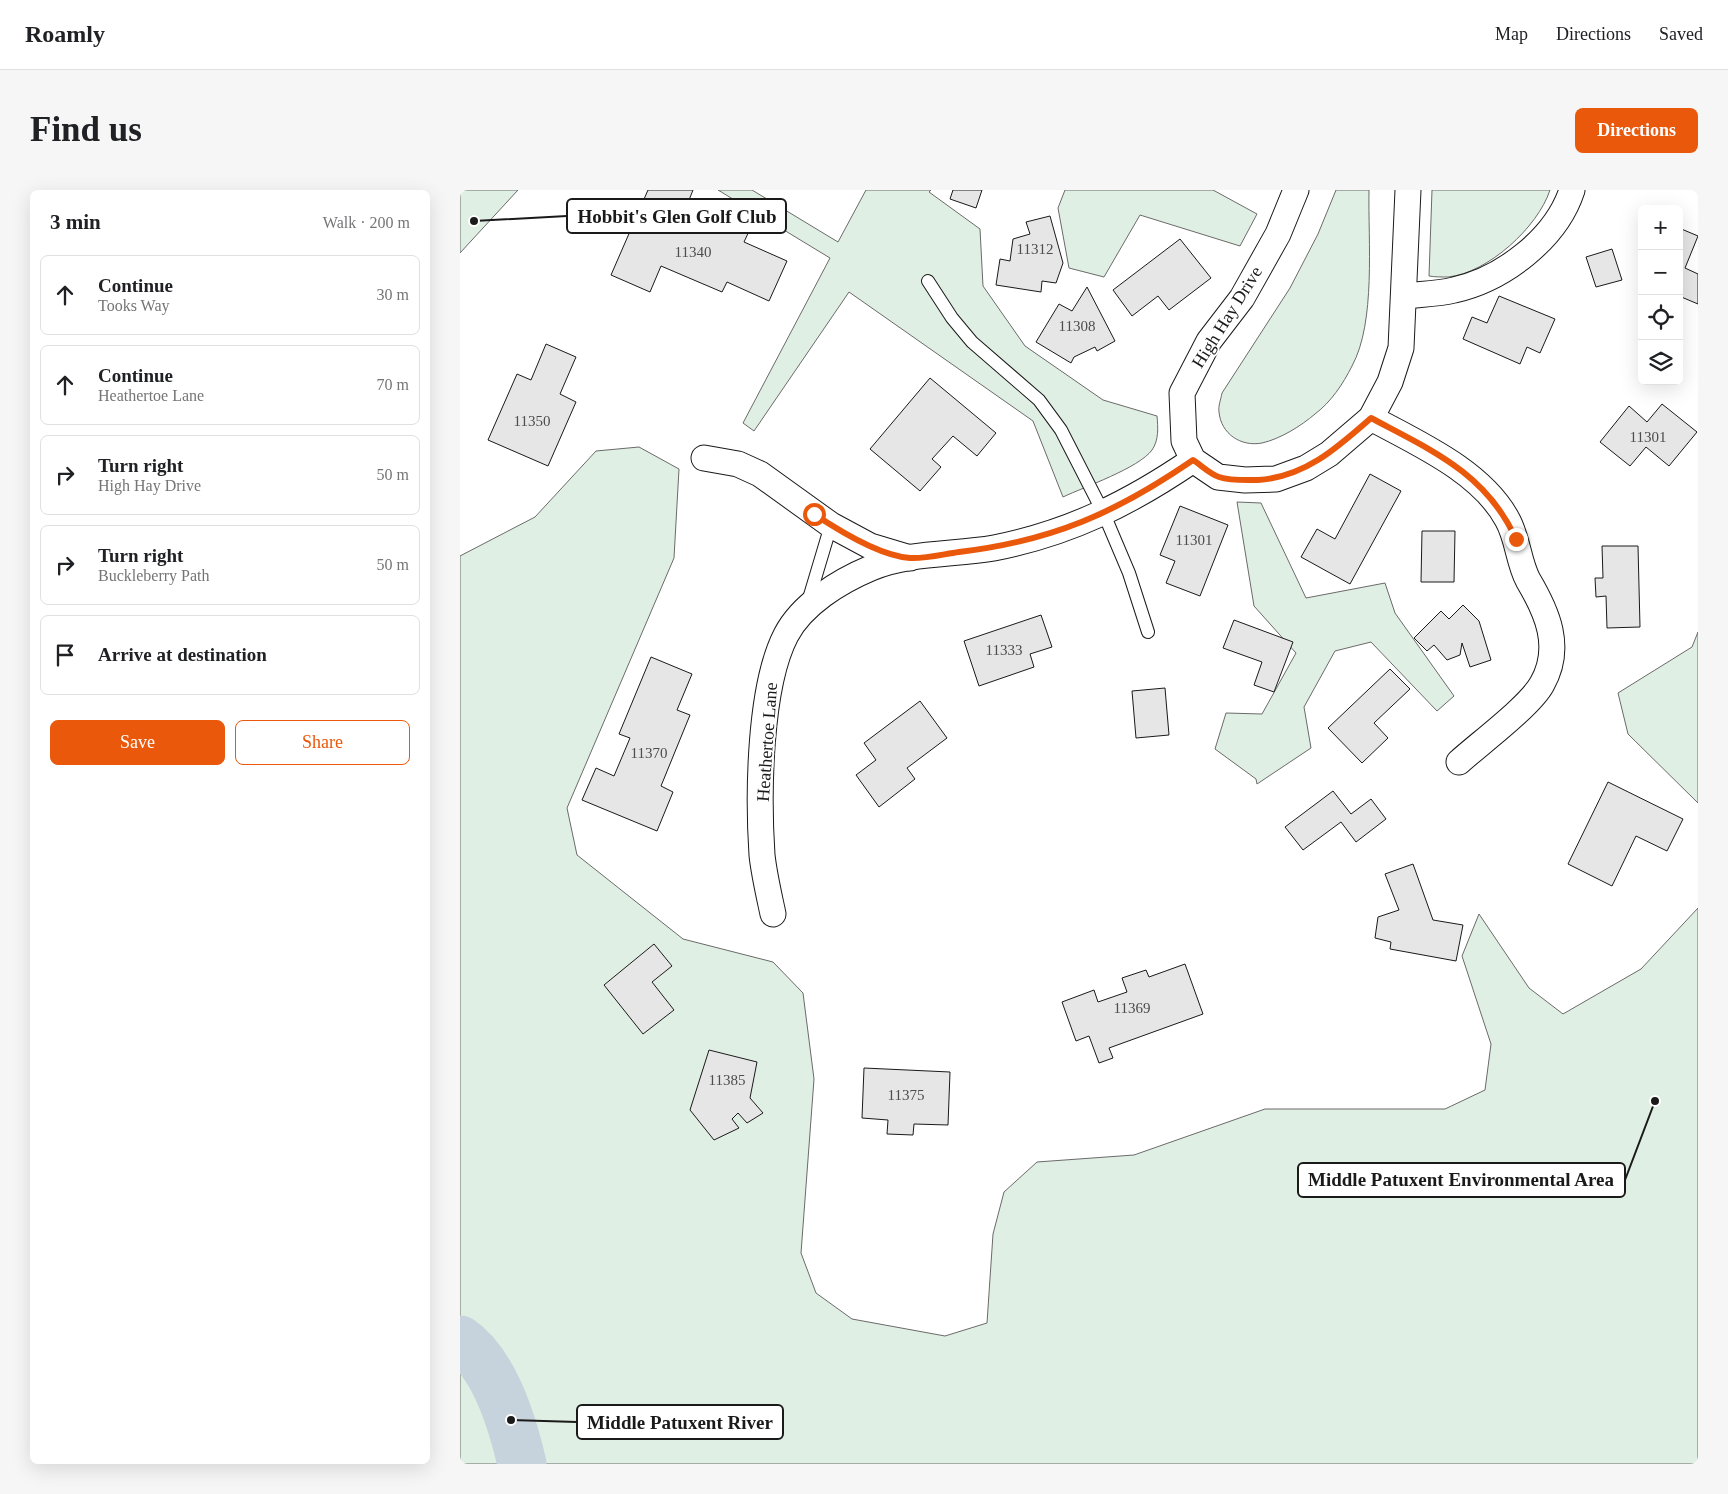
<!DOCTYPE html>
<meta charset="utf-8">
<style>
:root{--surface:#fff;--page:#f6f6f6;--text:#202124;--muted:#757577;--line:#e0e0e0;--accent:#ea580c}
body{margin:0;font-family:"Times New Roman",serif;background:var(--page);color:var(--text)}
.controls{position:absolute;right:15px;top:15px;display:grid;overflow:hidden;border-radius:8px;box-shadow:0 5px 20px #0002}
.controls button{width:45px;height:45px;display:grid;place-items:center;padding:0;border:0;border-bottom:1px solid var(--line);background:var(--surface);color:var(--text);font:25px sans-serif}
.stop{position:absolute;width:15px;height:15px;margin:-11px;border:4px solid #ea580c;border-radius:50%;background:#fff}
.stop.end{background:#ea580c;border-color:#fff;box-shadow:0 1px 5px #0008}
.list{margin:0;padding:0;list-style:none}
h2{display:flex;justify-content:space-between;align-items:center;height:65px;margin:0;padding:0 20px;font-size:21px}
h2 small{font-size:16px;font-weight:400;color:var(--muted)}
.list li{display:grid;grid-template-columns:32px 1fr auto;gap:15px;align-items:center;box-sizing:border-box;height:80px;margin:0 10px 10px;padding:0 10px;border:1px solid var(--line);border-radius:8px}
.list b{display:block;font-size:19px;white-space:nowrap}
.list p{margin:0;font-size:16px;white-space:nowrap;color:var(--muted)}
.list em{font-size:16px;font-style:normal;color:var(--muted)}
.actions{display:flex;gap:10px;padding:15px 20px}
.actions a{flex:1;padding:11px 0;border:1px solid var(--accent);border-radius:8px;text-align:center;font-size:18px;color:var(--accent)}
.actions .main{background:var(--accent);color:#fff}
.icon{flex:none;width:28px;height:28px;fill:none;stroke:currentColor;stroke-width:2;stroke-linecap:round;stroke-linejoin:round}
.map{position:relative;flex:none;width:1238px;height:1274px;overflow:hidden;border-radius:8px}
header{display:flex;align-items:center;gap:30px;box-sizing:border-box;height:70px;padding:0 25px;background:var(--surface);border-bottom:1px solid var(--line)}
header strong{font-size:24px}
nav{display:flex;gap:28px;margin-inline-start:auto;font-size:18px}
.intro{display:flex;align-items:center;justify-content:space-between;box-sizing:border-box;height:120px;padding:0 30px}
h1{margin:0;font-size:35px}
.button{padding:12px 22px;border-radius:8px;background:var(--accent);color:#fff;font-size:18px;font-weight:700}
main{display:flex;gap:30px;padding:0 30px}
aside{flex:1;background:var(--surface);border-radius:8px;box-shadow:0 5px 20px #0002}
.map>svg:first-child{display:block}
</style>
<header>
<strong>Roamly</strong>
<nav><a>Map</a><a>Directions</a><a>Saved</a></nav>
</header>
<div class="intro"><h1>Find us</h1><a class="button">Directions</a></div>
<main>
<aside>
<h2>3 min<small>Walk · 200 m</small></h2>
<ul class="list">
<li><svg class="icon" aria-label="ahead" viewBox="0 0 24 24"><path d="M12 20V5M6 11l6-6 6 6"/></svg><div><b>Continue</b><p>Tooks Way</p></div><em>30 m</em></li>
<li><svg class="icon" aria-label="ahead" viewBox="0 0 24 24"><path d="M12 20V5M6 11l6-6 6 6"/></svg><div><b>Continue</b><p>Heathertoe Lane</p></div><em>70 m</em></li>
<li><svg class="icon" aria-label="right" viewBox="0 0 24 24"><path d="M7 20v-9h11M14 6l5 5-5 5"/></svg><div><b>Turn right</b><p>High Hay Drive</p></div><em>50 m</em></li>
<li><svg class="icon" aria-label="right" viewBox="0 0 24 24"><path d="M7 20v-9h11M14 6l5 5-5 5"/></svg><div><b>Turn right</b><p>Buckleberry Path</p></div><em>50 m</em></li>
<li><svg class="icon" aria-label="arrive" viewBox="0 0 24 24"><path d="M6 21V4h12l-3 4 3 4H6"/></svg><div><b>Arrive at destination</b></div></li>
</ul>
<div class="actions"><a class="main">Save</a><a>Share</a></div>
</aside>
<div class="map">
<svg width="1238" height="1274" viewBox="0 0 1238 1274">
<rect width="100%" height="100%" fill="#fff"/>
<g fill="#e0efe3" stroke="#6a6a6a">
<path d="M0,0H58L0,63Z"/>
<path d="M258,0H292L378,52L406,0H471L469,2L520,39L523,96L565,156L643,210L697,226C698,237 699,250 692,260C679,278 624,297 603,307L573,231L389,102L294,241L283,233L370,68Z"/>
<path d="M605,0H753L797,24L780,56L680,25L644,87L609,78L598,18Z"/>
<path d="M876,0H909C908,51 916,132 892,176C883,194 871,212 855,224C841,236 820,249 802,253C781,257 761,244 759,222C758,216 761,209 762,203L830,98L858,44Z"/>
<path d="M972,0H1090C1078,37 1028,83 988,87C982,87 975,87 969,86Z"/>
<path d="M179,257L219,279L214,368L107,618L117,665L223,749L313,772L343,803L354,889L341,1063L356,1103L392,1129L485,1146L527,1133L533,1044L544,1002L577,972L674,965L805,919H985L1025,900L1031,854L1002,766L1019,724L1069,798L1103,824L1181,779L1238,718V1274H0V366L75,327L136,261Z"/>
<path d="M777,312L801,313L846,408L925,393L935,423L994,506L977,521L911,452L875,461L844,517L851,558L797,594L796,589L755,559L766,523L802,524L836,463L794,416Z"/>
<path d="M1238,442V613L1168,544L1158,503L1232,457Z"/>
</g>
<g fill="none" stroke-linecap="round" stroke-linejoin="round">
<path stroke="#c6d2dc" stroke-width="49" d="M0,1150C35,1174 53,1235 62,1274"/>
</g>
<g fill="#e6e6e6" stroke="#1a1a1a">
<path d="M188,0H233L229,10L246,18L239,34L255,41L261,26L290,39L284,52L327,71L309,111L267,92L262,102L201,76L190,102L151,85Z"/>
<path d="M493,0H522L516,18L490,9Z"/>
<path d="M590,26L603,73L596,93L582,91L581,102L536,95L540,69L550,71L553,49L570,44L566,32Z"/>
<path d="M1219,38L1238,46L1225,78L1238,84V114L1219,106Z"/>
<path d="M720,49L751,88L709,120L698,106L672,126L653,100Z"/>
<path d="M1152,59L1162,90L1136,97L1126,67Z"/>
<path d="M627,97L655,151L637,161L635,157L614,167L611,173L576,152L599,114L612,121Z"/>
<path d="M1039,106L1095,129L1080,163L1067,157L1060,174L1003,149L1012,127L1027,133Z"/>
<path d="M86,154L116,167L100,204L116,212L88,276L28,250L57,184L71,190Z"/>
<path d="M470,188L536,243L517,266L493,246L472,269L481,277L460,301L410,259Z"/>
<path d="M1202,214L1237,242L1209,276L1186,257L1170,276L1140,252L1169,216L1187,232Z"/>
<path d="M910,284L941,301L890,394L841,367L857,339L875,349Z"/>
<path d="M720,316L768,335L740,406L706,393L715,371L700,365Z"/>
<path d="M962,341H995L994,392H961Z"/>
<path d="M1142,356H1178L1180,437L1147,438L1146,406L1136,407L1135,388H1143Z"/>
<path d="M1003,415L1019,431L1031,470L1010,477L1002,453L1000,465L987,470L974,455L967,461L954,448L981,421L989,429Z"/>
<path d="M581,425L592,457L570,464L574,477L519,496L504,451Z"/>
<path d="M774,430L833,452L814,502L794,495L802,472L763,458Z"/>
<path d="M191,467L232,484L217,520L230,525L201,596L213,602L197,641L122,610L136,578L154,586L170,548L159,544Z"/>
<path d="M930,479L950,499L914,533L928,548L902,573L868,538Z"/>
<path d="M705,498L709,545L676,548L672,501Z"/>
<path d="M460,511L487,548L447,578L455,589L419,617L396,585L416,570L404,553Z"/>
<path d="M1148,592L1223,629L1207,661L1176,646L1152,696L1108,674Z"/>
<path d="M873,601L891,624L911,609L926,629L896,652L881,632L843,660L825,637Z"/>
<path d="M953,674L973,730L1003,735L996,771L930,759L931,752L915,748L918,727L939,720L925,684Z"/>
<path d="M194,754L212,776L192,792L214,820L183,844L144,795Z"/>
<path d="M725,774L743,824L649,858L653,868L639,873L629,846L616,851L602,812L634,800L638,812L667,802L662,788L686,780L689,787Z"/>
<path d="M249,860L297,872L290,908L303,923L287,933L278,923L272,929L279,938L254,950L230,920Z"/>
<path d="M404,878L490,882L488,935L454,934L453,945L427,944L428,930L402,928Z"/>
</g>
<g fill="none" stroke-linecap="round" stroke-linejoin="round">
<g stroke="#1a1a1a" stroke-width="14">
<g id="service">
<path d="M468,91L492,128L512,152L579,210L601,240L644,324L669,383L688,442"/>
<path d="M348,412L371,335"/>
</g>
</g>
<g stroke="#1a1a1a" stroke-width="27">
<g id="minor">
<path d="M836,0L818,44L782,108L749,151L722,203L724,251L733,270L758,287L785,290L816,289L846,278L869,264L911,228L930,192L941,158L948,0"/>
<path d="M944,106C961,104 978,104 994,100C1043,89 1096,49 1112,0"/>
<path d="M911,228C957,253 1021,281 1047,329C1058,348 1058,371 1068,390C1087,422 1103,457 1082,494C1070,516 1020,553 999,572"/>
<path d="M244,268L278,274L300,284L371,335L410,356L450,368"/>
<path d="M313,724C309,705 304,684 302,665C298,605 299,497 326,445C342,414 380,391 411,378C449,362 494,365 534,358C610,343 670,313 733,270"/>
</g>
</g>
<use href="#service" stroke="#fff" stroke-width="12"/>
<use href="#minor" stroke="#fff" stroke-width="25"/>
</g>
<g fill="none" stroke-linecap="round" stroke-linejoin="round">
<path stroke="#ea580c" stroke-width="6" d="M354,324C378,340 421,366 450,368C465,369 484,364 499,362C592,351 656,323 733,270C741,275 750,284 759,287C771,291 786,290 798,290C845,287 877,258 911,228C971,260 1026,283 1056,349"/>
</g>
<g text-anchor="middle" stroke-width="4" stroke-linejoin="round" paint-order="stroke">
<g font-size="15" fill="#4d4d4d">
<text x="575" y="64">11312</text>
<text x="233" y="67">11340</text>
<text x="617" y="141">11308</text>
<text x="72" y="236">11350</text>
<text x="1188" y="252">11301</text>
<text x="734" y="355">11301</text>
<text x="544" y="465">11333</text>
<text x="189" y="568">11370</text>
<text x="672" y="823">11369</text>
<text x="267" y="895">11385</text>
<text x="446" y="910">11375</text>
</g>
<g font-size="18" fill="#1a1a1a" stroke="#fff">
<text transform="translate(767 127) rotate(-58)" y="6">High Hay Drive</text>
<text transform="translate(307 552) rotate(-86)" y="6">Heathertoe Lane</text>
</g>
</g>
<path fill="none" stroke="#1a1a1a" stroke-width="2" d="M14 31L107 26M1195 911L1165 990M51 1230L117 1232"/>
<g fill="#1a1a1a" stroke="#fff" stroke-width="2">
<circle cx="14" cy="31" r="5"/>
<circle cx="1195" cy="911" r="5"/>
<circle cx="51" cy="1230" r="5"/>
</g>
<g fill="#fff" stroke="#1a1a1a" stroke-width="2">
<rect x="107" y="9" width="219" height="34" rx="5"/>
<rect x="838" y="973" width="327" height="34" rx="5"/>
<rect x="117" y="1215" width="206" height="34" rx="5"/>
</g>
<g font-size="19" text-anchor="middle" font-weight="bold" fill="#1a1a1a">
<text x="217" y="33">Hobbit's Glen Golf Club</text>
<text x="1001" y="996">Middle Patuxent Environmental Area</text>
<text x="220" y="1239">Middle Patuxent River</text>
</g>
</svg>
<div class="controls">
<button>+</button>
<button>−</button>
<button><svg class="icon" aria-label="locate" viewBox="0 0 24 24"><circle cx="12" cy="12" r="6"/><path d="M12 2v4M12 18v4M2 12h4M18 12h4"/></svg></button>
<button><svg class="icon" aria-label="layers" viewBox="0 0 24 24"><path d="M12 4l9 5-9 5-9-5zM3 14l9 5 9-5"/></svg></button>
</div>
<div class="stop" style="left:354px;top:324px"></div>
<div class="stop end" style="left:1056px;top:349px"></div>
</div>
</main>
